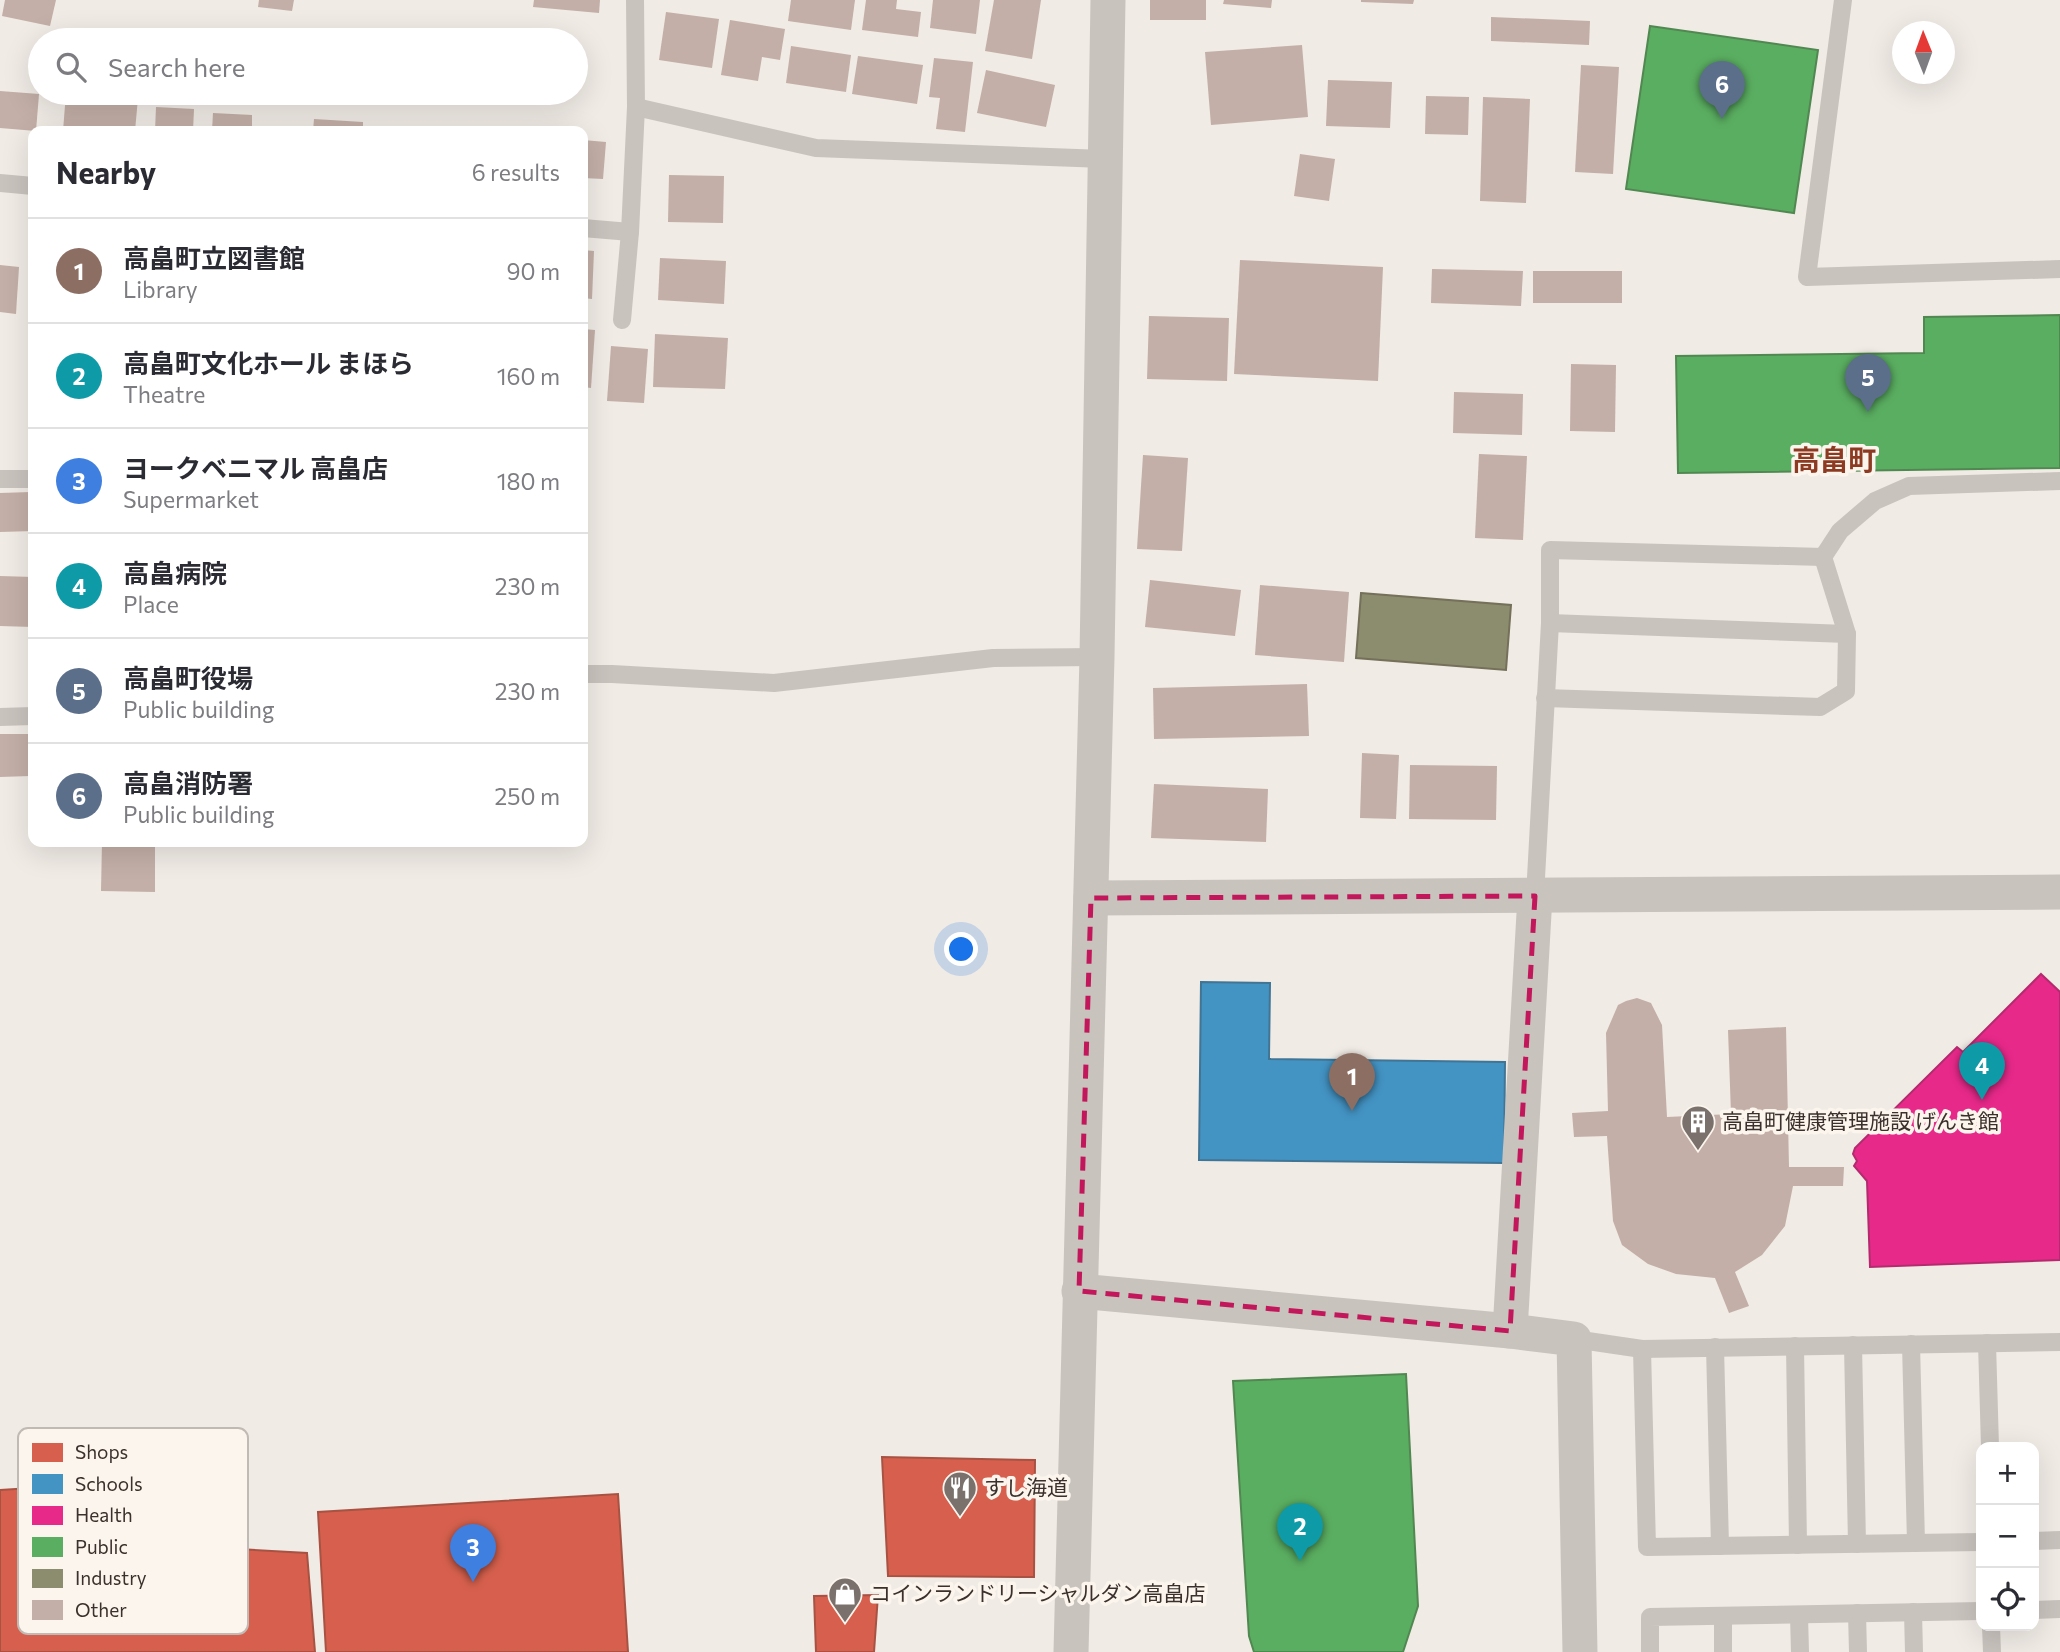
<!DOCTYPE html>
<meta charset="utf-8">
<style>
:root{--surface:#fff;--page:#f2f2f3;--text:#2b2b33;--muted:#7c7c81;--line:#e1e1e2;--accent:#db2777}
body{margin:0;font-family:Commissioner,"Noto Sans JP",sans-serif;background:var(--page);color:var(--text)}
.controls{position:absolute;right:21px;bottom:21px;display:grid;overflow:hidden;border-radius:14px;box-shadow:0 7px 28px #0002}
.controls button{width:63px;height:63px;display:grid;place-items:center;padding:0;border:0;border-bottom:2px solid var(--line);background:var(--surface);color:var(--text);font:35px sans-serif}
.compass{position:absolute;left:1892px;top:21px;width:63px;height:63px;border-radius:50%;background:var(--surface);box-shadow:0 7px 28px #0002;rotate:359deg}
.you{position:absolute;left:962px;top:950px;width:24px;height:24px;margin:-18px;border:5px solid #fff;border-radius:50%;background:#1a73e8;box-shadow:0 0 0 10px #1a73e833}
.badge{display:grid;place-items:center;width:46px;height:46px;border-radius:50%;background:var(--accent);color:#fff;font-size:23px;font-weight:700}
.pin{position:absolute;translate:-50% -58px;filter:drop-shadow(0 2px 4px #0008)}
.pin::after{content:'';position:absolute;top:37px;width:24px;height:21px;background:inherit;clip-path:polygon(0 0,100% 0,50% 100%)}
.list{margin:0;padding:0;list-style:none}
h2{display:flex;justify-content:space-between;align-items:center;height:91px;margin:0;padding:0 28px;font-size:30px}
h2 small{font-size:23px;font-weight:400;color:var(--muted)}
.list li{display:grid;grid-template-columns:46px 1fr auto;gap:21px;align-items:center;box-sizing:border-box;height:105px;padding:0 28px;border-top:2px solid var(--line)}
.list b{display:block;font-size:26px;white-space:nowrap}
.list p{margin:0;font-size:23px;white-space:nowrap;color:var(--muted)}
.list em{font-size:23px;font-style:normal;color:var(--muted)}
.icon{flex:none;width:38px;height:38px;fill:none;stroke:currentColor;stroke-width:2;stroke-linecap:round;stroke-linejoin:round}
.map{position:relative;flex:none;width:2060px;height:1652px;overflow:hidden}
.search{position:absolute;background:var(--surface);box-shadow:0 7px 28px #0002;left:28px;top:28px;width:560px;height:77px;display:flex;align-items:center;gap:18px;box-sizing:border-box;padding:0 24px;border-radius:38px;color:var(--muted);font-size:26px}
.panel{position:absolute;background:var(--surface);box-shadow:0 7px 28px #0002;left:28px;top:126px;width:560px;height:721px;border-radius:14px}
.map>svg:first-child{display:block}
</style>
<div class="map">
<svg width="2060" height="1652" viewBox="0 0 2060 1652">
<rect width="100%" height="100%" fill="#f0ebe5"/>
<g fill="#d6604d" stroke="#a85243" stroke-width="2">
<path d="M882,1457L1035,1460L1034,1577L888,1576Z"/>
<path d="M234,1475L238,1549L307,1553L315,1652H0V1490Z"/>
<path d="M618,1494L628,1652H326L318,1512Z"/>
<path d="M878,1595L874,1652H816L814,1596Z"/>
</g>
<path fill="#4393c3" stroke="#417595" stroke-width="2" d="M1201,982L1270,983L1269,1059L1505,1062L1504,1163L1199,1160Z"/>
<path fill="#e7298a" stroke="#b32b6e" stroke-width="2" d="M2041,974L2060,992V1260L1870,1267L1867,1181L1854,1166L1857,1161L1853,1154L1855,1148L1957,1047L1963,1052Z"/>
<g fill="#5aae61" stroke="#518851" stroke-width="2">
<path d="M1650,26L1818,50L1794,213L1626,189Z"/>
<path d="M2060,315V468L1678,473L1676,356L1924,353V317Z"/>
<path d="M1406,1374L1418,1606L1403,1652H1254L1249,1636L1233,1381Z"/>
</g>
<path fill="#8c8c6e" stroke="#74705a" stroke-width="2" d="M1361,593L1511,605L1506,670L1356,658Z"/>
<g fill="#c3afa7">
<path d="M5,0H56L50,26L2,16Z"/>
<path d="M259,0H294L292,11L258,7Z"/>
<path d="M534,0H600L599,13L533,7Z"/>
<path d="M791,0H855L851,30L788,21Z"/>
<path d="M866,0H897L896,9L921,12L918,37L862,30Z"/>
<path d="M933,0H980L976,34L930,28Z"/>
<path d="M994,0H1041L1032,59L985,51Z"/>
<rect x="1150" y="0" width="56" height="20"/>
<path d="M1224,0H1272L1271,8L1223,4Z"/>
<path d="M1361,0H1414L1413,4L1361,2Z"/>
<path d="M666,12L719,19L712,68L659,60Z"/>
<path d="M1491,17L1590,21L1589,45L1491,41Z"/>
<path d="M730,20L785,29L780,60L762,57L758,81L721,75Z"/>
<path d="M1302,45L1308,117L1211,125L1205,52Z"/>
<path d="M791,46L851,55L846,92L786,83Z"/>
<path d="M858,56L923,65L917,104L852,94Z"/>
<path d="M934,58L973,62L965,132L936,129L940,98L929,97Z"/>
<path d="M1581,65L1619,67L1613,174L1575,172Z"/>
<path d="M986,70L1055,85L1046,127L977,113Z"/>
<path d="M1328,80L1392,82L1390,128L1326,126Z"/>
<path d="M0,91L39,94L36,131L0,128Z"/>
<path d="M66,93L138,98L135,131H63Z"/>
<path d="M1426,96L1469,97L1468,135L1425,134Z"/>
<path d="M1483,97L1530,99L1526,203L1480,201Z"/>
<path d="M156,107L194,109L193,131H155Z"/>
<path d="M213,113L252,115V131H212Z"/>
<path d="M314,119L363,122V131H313Z"/>
<path d="M432,126L481,129V131H431Z"/>
<path d="M583,140L606,142L603,179L583,178Z"/>
<path d="M1300,154L1335,159L1329,201L1294,196Z"/>
<path d="M669,175L724,176L723,223L668,222Z"/>
<path d="M583,250L594,251L592,299L583,298Z"/>
<path d="M660,258L726,261L724,304L658,300Z"/>
<path d="M1240,260L1383,267L1378,381L1234,374Z"/>
<path d="M0,265L19,267L16,314L0,312Z"/>
<path d="M1432,269L1523,271L1521,306L1431,303Z"/>
<rect x="1533" y="271" width="89" height="32"/>
<path d="M1149,316L1229,318L1227,381L1147,379Z"/>
<path d="M583,329L595,330L591,388L583,387Z"/>
<path d="M655,334L728,338L725,389L653,387Z"/>
<path d="M611,346L648,349L644,403L607,401Z"/>
<path d="M1571,364L1616,365L1615,432L1570,431Z"/>
<path d="M1454,392L1523,394L1522,435L1453,433Z"/>
<path d="M1479,454L1527,456L1523,540L1475,538Z"/>
<path d="M1143,455L1188,458L1182,551L1137,549Z"/>
<path d="M31,492L33,531L0,532V493Z"/>
<path d="M0,576L33,577V627L0,626Z"/>
<path d="M1150,580L1241,590L1235,636L1145,627Z"/>
<path d="M1260,585L1349,592L1344,662L1255,655Z"/>
<path d="M1307,684L1309,736L1154,739L1153,688Z"/>
<path d="M0,734H29L30,776L0,777Z"/>
<path d="M1362,753L1399,755L1396,819L1360,818Z"/>
<path d="M1410,765L1497,766L1496,820L1409,819Z"/>
<path d="M1154,784L1268,789L1266,842L1151,838Z"/>
<path d="M102,842H155V892L101,891Z"/>
<path d="M1637,998L1651,1003L1662,1025L1667,1117L1731,1114L1728,1030L1786,1027L1789,1167H1844L1843,1186H1793L1785,1226L1762,1255L1735,1272L1749,1306L1729,1313L1715,1278L1676,1274L1648,1264L1622,1245L1613,1221L1607,1136L1574,1137L1572,1113L1608,1111L1606,1033L1618,1005L1626,1001Z"/>
</g>
<g fill="none" stroke-linecap="round" stroke-linejoin="round">
<g stroke="#c9c3be" stroke-width="18">
<path d="M1843,0L1807,277L2060,269"/>
<path d="M636,107L816,148L1104,159"/>
<path d="M0,183L33,186"/>
<path d="M583,228L630,232"/>
<path d="M622,320L630,232L636,107L635,0"/>
<path d="M0,479H33"/>
<path d="M1550,623L1847,634"/>
<path d="M583,674H612L774,683L993,658L1097,657"/>
<path d="M1545,698L1820,707L1846,691L1847,634L1823,557"/>
<path d="M0,717L33,716"/>
<path d="M1535,896L1550,623V550L1823,557L1840,531L1875,501L1909,486L2060,481"/>
<path d="M1574,1339L1642,1349L2060,1342"/>
<path d="M1987,1343L1990,1447"/>
<path d="M1911,1344L1916,1543"/>
<path d="M1853,1345L1857,1544"/>
<path d="M1795,1346L1798,1545"/>
<path d="M1715,1347L1720,1546"/>
<path d="M1642,1349L1647,1547L1981,1542"/>
<path d="M2034,1541L2060,1540"/>
<path d="M2034,1610L2060,1609"/>
<path d="M1913,1612L1914,1652"/>
<path d="M1857,1613L1858,1652"/>
<path d="M1799,1615L1800,1652"/>
<path d="M1723,1616V1652"/>
<path d="M1991,1626L1992,1652"/>
<path d="M1650,1652V1617L1981,1611"/>
</g>
<g stroke="#c9c3be" stroke-width="35">
<path d="M1091,898L2060,892"/>
<path d="M1079,1291L1510,1331L1574,1339L1580,1652"/>
<path d="M1510,1331L1535,896"/>
<path d="M1071,1652L1097,657L1108,0"/>
</g>
</g>
<path fill="none" stroke="#c2185b" stroke-width="5" stroke-dasharray="14 9" stroke-linejoin="round" d="M1535,896L1510,1331L1079,1291L1091,898Z"/>
<defs>
<g id="building-pin" transform="scale(1.75)"><path d="M0 17L-7.5 6A9.5 9.5 0 1 1 7.5 6Z" fill="#7a716c" stroke="#fbf5ee"/><path d="M-4-6H4V6H1V3H-1V6H-4ZM-2.5-4.3h1.7v1.8h-1.7ZM.8-4.3h1.7v1.8H.8ZM-2.5-1h1.7V.8h-1.7ZM.8-1h1.7V.8H.8Z" fill="#fff"/></g>
<g id="restaurant-pin" transform="scale(1.75)"><path d="M0 17L-7.5 6A9.5 9.5 0 1 1 7.5 6Z" fill="#7a716c" stroke="#fbf5ee"/><path d="M-5-6h1v4h1v-4h1v4h1v-4h1v5L-1.5 .5V6h-2V.5L-5-1ZM5-6V6H3V1.5H1.5Q1.5-4 5-6Z" fill="#fff"/></g>
<g id="shop-pin" transform="scale(1.75)"><path d="M0 17L-7.5 6A9.5 9.5 0 1 1 7.5 6Z" fill="#7a716c" stroke="#fbf5ee"/><path d="M-5-2.5h2.3a2.7 3.5 0 0 1 5.4 0H5L5.5 6h-11ZM-1.5-2.5h3a1.5 2.3 0 0 0-3 0Z" fill="#fff"/></g>
</defs>
<g fill-rule="evenodd">
<use href="#building-pin" x="1698" y="1122"/>
<use href="#restaurant-pin" x="960" y="1488"/>
<use href="#shop-pin" x="845" y="1594"/>
</g>
<g text-anchor="middle" stroke-width="7" stroke-linejoin="round" paint-order="stroke">
<g font-size="21" fill="#3b302b" stroke="#fbf5ee" text-anchor="start">
<text x="1722" y="1129">高畠町健康管理施設 げんき館</text>
<text x="984" y="1495">すし海道</text>
<text x="870" y="1601">コインランドリーシャルダン高畠店</text>
</g>
<g font-size="28" font-weight="bold" fill="#8c3b22" stroke="#fbf5ee">
<text x="1834" y="470">高畠町</text>
</g>
</g>
<rect x="18" y="1428" width="230" height="206" rx="10" fill="#fbf5ee" stroke="#c1bab4" stroke-width="2"/>
<rect x="32" y="1443" width="31" height="19" fill="#d6604d"/>
<rect x="32" y="1474" width="31" height="20" fill="#4393c3"/>
<rect x="32" y="1506" width="31" height="19" fill="#e7298a"/>
<rect x="32" y="1537" width="31" height="20" fill="#5aae61"/>
<rect x="32" y="1569" width="31" height="19" fill="#8c8c6e"/>
<rect x="32" y="1600" width="31" height="20" fill="#c3afa7"/>
<g font-size="19" fill="#3b302b">
<text x="75" y="1459">Shops</text>
<text x="75" y="1491">Schools</text>
<text x="75" y="1522">Health</text>
<text x="75" y="1554">Public</text>
<text x="75" y="1585">Industry</text>
<text x="75" y="1617">Other</text>
</g>
</svg>
<div class="controls">
<button>+</button>
<button>−</button>
<button><svg class="icon" aria-label="locate" viewBox="0 0 24 24"><circle cx="12" cy="12" r="6"/><path d="M12 2v4M12 18v4M2 12h4M18 12h4"/></svg></button>
</div>
<svg class="compass" viewBox="-18 -18 36 36"><path d="M0-13l5 13h-10z" fill="#e53935"/><path d="M0 13l5-13h-10z" fill="#7c7c81"/></svg>
<div class="you"></div>
<div class="pin badge" style="left:1352px;top:1111px;background:#8d6e63">1</div>
<div class="pin badge" style="left:1300px;top:1561px;background:#0f9aa8">2</div>
<div class="pin badge" style="left:473px;top:1582px;background:#3f7fe0">3</div>
<div class="pin badge" style="left:1982px;top:1100px;background:#0f9aa8">4</div>
<div class="pin badge" style="left:1868px;top:412px;background:#5c6f8a">5</div>
<div class="pin badge" style="left:1722px;top:119px;background:#5c6f8a">6</div>
<div class="search"><svg class="icon" aria-label="search" viewBox="0 0 24 24"><circle cx="10" cy="10" r="6"/><path d="M15 15l6 6"/></svg>Search here</div>
<section class="panel">
<h2>Nearby<small>6 results</small></h2>
<ul class="list">
<li><span class="badge" style="background:#8d6e63">1</span><div><b>高畠町立図書館</b><p>Library</p></div><em>90 m</em></li>
<li><span class="badge" style="background:#0f9aa8">2</span><div><b>高畠町文化ホール まほら</b><p>Theatre</p></div><em>160 m</em></li>
<li><span class="badge" style="background:#3f7fe0">3</span><div><b>ヨークベニマル 高畠店</b><p>Supermarket</p></div><em>180 m</em></li>
<li><span class="badge" style="background:#0f9aa8">4</span><div><b>高畠病院</b><p>Place</p></div><em>230 m</em></li>
<li><span class="badge" style="background:#5c6f8a">5</span><div><b>高畠町役場</b><p>Public building</p></div><em>230 m</em></li>
<li><span class="badge" style="background:#5c6f8a">6</span><div><b>高畠消防署</b><p>Public building</p></div><em>250 m</em></li>
</ul>
</section>
</div>
